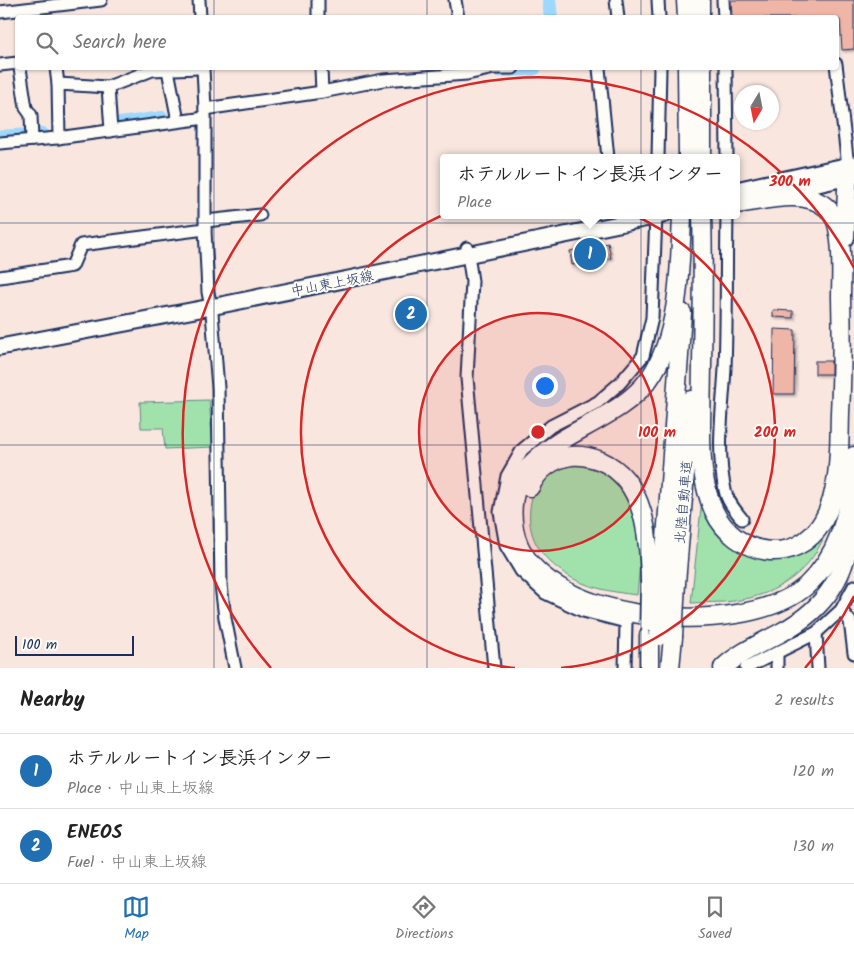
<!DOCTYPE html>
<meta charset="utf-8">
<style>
:root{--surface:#fff;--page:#f6f6f6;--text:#222;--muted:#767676;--line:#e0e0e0;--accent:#1f6fb2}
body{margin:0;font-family:Kalam,"Klee One",sans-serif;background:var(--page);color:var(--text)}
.compass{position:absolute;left:734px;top:85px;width:45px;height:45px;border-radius:50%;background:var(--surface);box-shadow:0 1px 4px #0004;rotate:190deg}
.scale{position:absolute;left:15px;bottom:12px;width:119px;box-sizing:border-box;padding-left:5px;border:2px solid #1b2f5e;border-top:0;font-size:14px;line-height:18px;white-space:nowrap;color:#1b2f5e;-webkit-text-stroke:4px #fdfcf7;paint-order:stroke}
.you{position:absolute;left:544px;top:385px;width:18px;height:18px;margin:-12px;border:4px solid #fff;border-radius:50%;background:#1a73e8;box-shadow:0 0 0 8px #1a73e833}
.badge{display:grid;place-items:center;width:32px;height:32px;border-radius:50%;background:var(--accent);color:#fff;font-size:16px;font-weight:700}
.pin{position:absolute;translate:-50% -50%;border:2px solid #fff;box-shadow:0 1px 5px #0006}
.popup{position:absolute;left:440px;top:154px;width:300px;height:65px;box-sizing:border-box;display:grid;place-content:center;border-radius:5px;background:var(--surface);filter:drop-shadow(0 1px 4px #0005);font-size:16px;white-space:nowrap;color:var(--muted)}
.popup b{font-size:19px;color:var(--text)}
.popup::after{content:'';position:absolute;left:50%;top:100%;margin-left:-10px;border:10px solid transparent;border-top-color:var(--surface)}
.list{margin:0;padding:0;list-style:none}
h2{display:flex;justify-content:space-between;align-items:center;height:65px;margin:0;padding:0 20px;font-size:21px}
h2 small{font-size:16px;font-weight:400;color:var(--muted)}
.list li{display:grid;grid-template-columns:32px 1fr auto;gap:15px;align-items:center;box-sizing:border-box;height:75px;padding:0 20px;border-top:1px solid var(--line)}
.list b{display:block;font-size:19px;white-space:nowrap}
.list p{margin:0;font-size:16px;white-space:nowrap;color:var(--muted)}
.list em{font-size:16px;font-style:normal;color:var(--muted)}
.icon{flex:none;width:28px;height:28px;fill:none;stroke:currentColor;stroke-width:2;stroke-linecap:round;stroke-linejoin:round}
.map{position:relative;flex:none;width:854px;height:668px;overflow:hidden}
.search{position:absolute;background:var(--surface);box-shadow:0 1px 4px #0004;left:15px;right:15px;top:15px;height:55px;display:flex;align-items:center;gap:12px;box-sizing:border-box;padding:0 18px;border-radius:5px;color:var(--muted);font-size:19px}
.sheet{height:215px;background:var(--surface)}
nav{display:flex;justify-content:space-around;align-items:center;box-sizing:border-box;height:70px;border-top:1px solid var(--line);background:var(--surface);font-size:14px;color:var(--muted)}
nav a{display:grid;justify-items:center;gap:2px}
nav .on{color:var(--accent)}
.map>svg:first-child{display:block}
</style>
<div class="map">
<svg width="854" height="668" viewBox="0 0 854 668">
<defs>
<filter id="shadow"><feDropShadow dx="2" dy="2" stdDeviation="1" flood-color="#0004"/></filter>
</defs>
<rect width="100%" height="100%" fill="#f9e7df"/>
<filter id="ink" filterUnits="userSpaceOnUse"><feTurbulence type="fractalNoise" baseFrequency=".02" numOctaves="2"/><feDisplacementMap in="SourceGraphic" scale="10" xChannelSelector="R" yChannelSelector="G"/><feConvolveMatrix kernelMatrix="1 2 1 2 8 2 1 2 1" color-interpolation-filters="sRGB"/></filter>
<g filter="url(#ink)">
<g fill="#a1e2ac" stroke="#5e8885">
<path d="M209,400L213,447L165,449L163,428H141L140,402Z"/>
<path d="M573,461L593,465L606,472L627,492L634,514L641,552L637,595C612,592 585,588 564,573C536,554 524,530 532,497C534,489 538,479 545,474C553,469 564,465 573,461Z"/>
<path d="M702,499L757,557L828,527C813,571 778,595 734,601C720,603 705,602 691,603Z"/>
</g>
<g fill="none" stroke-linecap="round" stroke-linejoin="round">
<g stroke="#9dd8fe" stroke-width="14">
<path d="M549,0L551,18"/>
<path d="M499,70L534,69"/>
<path d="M120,124L162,118"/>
<path d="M0,137L42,134"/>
</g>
</g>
<g fill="#efb5a7" stroke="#1b2f5e" filter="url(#shadow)">
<path d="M731,0H854V49L842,50L840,20H836V18H732Z"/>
<path d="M608,243L611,258L572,265L570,251Z"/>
<path d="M773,310L793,311V318L773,317Z"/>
<path d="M774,329L795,330L794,394H773Z"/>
<rect x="815" y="361" width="16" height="13"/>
</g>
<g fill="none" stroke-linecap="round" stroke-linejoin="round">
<g stroke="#1b2f5e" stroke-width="15">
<g id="minor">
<path d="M199,0L200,18"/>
<path d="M318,0V18"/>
<path d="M455,0L458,18"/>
<path d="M616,0L618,18"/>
<path d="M658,0L659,18"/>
<path d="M723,0L724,18"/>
<path d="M0,12L101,0"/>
<path d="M836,64L848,166"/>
<path d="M0,65L18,63"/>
<path d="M20,68L26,108L31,115L32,140"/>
<path d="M56,68L58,84"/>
<path d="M203,68L205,109V229L208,292L212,313L218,388L221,585L225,618L235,668"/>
<path d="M321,68L322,92"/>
<path d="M599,68L608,158"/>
<path d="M726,68L727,158"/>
<path d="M168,70L178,121"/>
<path d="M108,87L152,70L198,68"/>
<path d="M205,109L322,92L383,80L467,74L494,68H513"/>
<path d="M59,138L58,84L108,87L111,131"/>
<path d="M0,143L57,138L205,118"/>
<path d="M658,158L660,68"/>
<path d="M727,215C726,266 727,317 725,368C723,408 716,449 725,490C727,501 735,510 742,519"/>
<path d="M206,221L260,215"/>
<path d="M467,248L472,281L467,378L494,668"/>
<path d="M0,277L72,266L81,245L205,229"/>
<path d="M841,610L850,621L854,653"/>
<path d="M816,633L818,668"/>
<path d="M777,654V668"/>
<path d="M625,668L626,622L583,611L545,593L521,571L506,546L500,512L507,476L522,450L551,426L598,402L620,383L643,356L652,318L656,215"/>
<path d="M746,668L816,633L841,610L854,586"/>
</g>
</g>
<g stroke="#1b2f5e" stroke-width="19">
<g id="major">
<path d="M736,190L854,164"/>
<path d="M777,193L854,176"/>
<path d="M0,347L211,307L663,215"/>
</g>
</g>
<g stroke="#1b2f5e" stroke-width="21">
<g id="highway">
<path d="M686,0L687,18"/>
<path d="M700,0V18"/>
<path d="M687,68L688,158"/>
<path d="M702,158V68"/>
<path d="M682,215C680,266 680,336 649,379C608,436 498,438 514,529C531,626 744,641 806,586C838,557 848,516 853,475"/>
<path d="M702,215C704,286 702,357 701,428C701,456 702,485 714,511C735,556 796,568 823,521C841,489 839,447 840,413C842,374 842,336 841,298C841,277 843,255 839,234C838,225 834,214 827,208C805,188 762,201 736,204"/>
<path d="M845,237L848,166"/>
<path d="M853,485L854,456"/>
<path d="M530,487C538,470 552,459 571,456C581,455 591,457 601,461C646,480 649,540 650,581"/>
<path d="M663,582L682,313"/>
<path d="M676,583L691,400"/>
<path d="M649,668V635"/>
<path d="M670,668L673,637"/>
<path d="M723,668C740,652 762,643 782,632C826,608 848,574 851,524"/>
</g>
</g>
<use href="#minor" stroke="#fdfcf7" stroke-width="11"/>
<use href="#major" stroke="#fdfcf7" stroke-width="15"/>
<use href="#highway" stroke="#fdfcf7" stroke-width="18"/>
<g stroke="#1b2f5e" stroke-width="21" stroke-linecap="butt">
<g id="highway-bridge">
<path d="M649,622L650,581"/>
<path d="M659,636L663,582"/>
<path d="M673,637L676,583"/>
</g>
</g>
<use href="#highway-bridge" stroke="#fdfcf7" stroke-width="18"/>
</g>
</g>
<path fill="none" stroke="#1b2f5e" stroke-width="1" stroke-opacity="0.55" d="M214,0V18M427,0V18M641,0V18M214,68V668M427,68V668M641,68V668M0,223H854M0,445H854"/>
<circle cx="538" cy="432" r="119" fill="#d62828" fill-opacity=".12"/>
<g fill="none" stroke="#d62828" stroke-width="2.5">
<circle cx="538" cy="432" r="119"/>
<path d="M515 668A237 237 0 1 1 561 668"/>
<path d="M854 596A356 356 0 0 1 805 668M271 668A356 356 0 1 1 854 268"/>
</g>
<g text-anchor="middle" stroke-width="4" stroke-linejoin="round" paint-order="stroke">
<g font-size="14" fill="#1b2f5e" stroke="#fdfcf7">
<text transform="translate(332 283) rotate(-11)" y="5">中山東上坂線</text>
<text transform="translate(683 502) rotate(-85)" y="5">北陸自動車道</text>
</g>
</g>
<circle cx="538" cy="432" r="8" fill="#d62828" stroke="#fdfcf7" stroke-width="2.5"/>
<g font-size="15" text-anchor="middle" font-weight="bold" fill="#d62828" stroke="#fdfcf7" stroke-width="4" stroke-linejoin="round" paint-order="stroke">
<text x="790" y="186">300 m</text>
<text x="657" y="437">100 m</text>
<text x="775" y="437">200 m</text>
</g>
</svg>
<svg class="compass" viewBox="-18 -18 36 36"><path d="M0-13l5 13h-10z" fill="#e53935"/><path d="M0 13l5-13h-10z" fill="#767676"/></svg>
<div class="scale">100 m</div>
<div class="you"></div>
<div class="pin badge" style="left:590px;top:254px">1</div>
<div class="popup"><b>ホテルルートイン長浜インター</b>Place</div>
<div class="pin badge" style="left:411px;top:314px">2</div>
<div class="search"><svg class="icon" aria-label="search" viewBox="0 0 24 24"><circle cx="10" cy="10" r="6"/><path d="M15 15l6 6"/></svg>Search here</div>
</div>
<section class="sheet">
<h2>Nearby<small>2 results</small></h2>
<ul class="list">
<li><span class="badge">1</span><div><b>ホテルルートイン長浜インター</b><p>Place · 中山東上坂線</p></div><em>120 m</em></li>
<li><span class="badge">2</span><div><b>ENEOS</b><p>Fuel · 中山東上坂線</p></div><em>130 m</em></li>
</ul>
</section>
<nav>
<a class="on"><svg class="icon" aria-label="map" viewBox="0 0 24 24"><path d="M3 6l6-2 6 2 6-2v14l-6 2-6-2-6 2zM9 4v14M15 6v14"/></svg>Map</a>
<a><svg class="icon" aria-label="directions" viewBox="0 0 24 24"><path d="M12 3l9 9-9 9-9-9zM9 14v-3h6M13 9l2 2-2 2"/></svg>Directions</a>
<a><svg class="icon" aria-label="saved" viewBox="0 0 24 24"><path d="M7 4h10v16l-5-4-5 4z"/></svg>Saved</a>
</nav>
